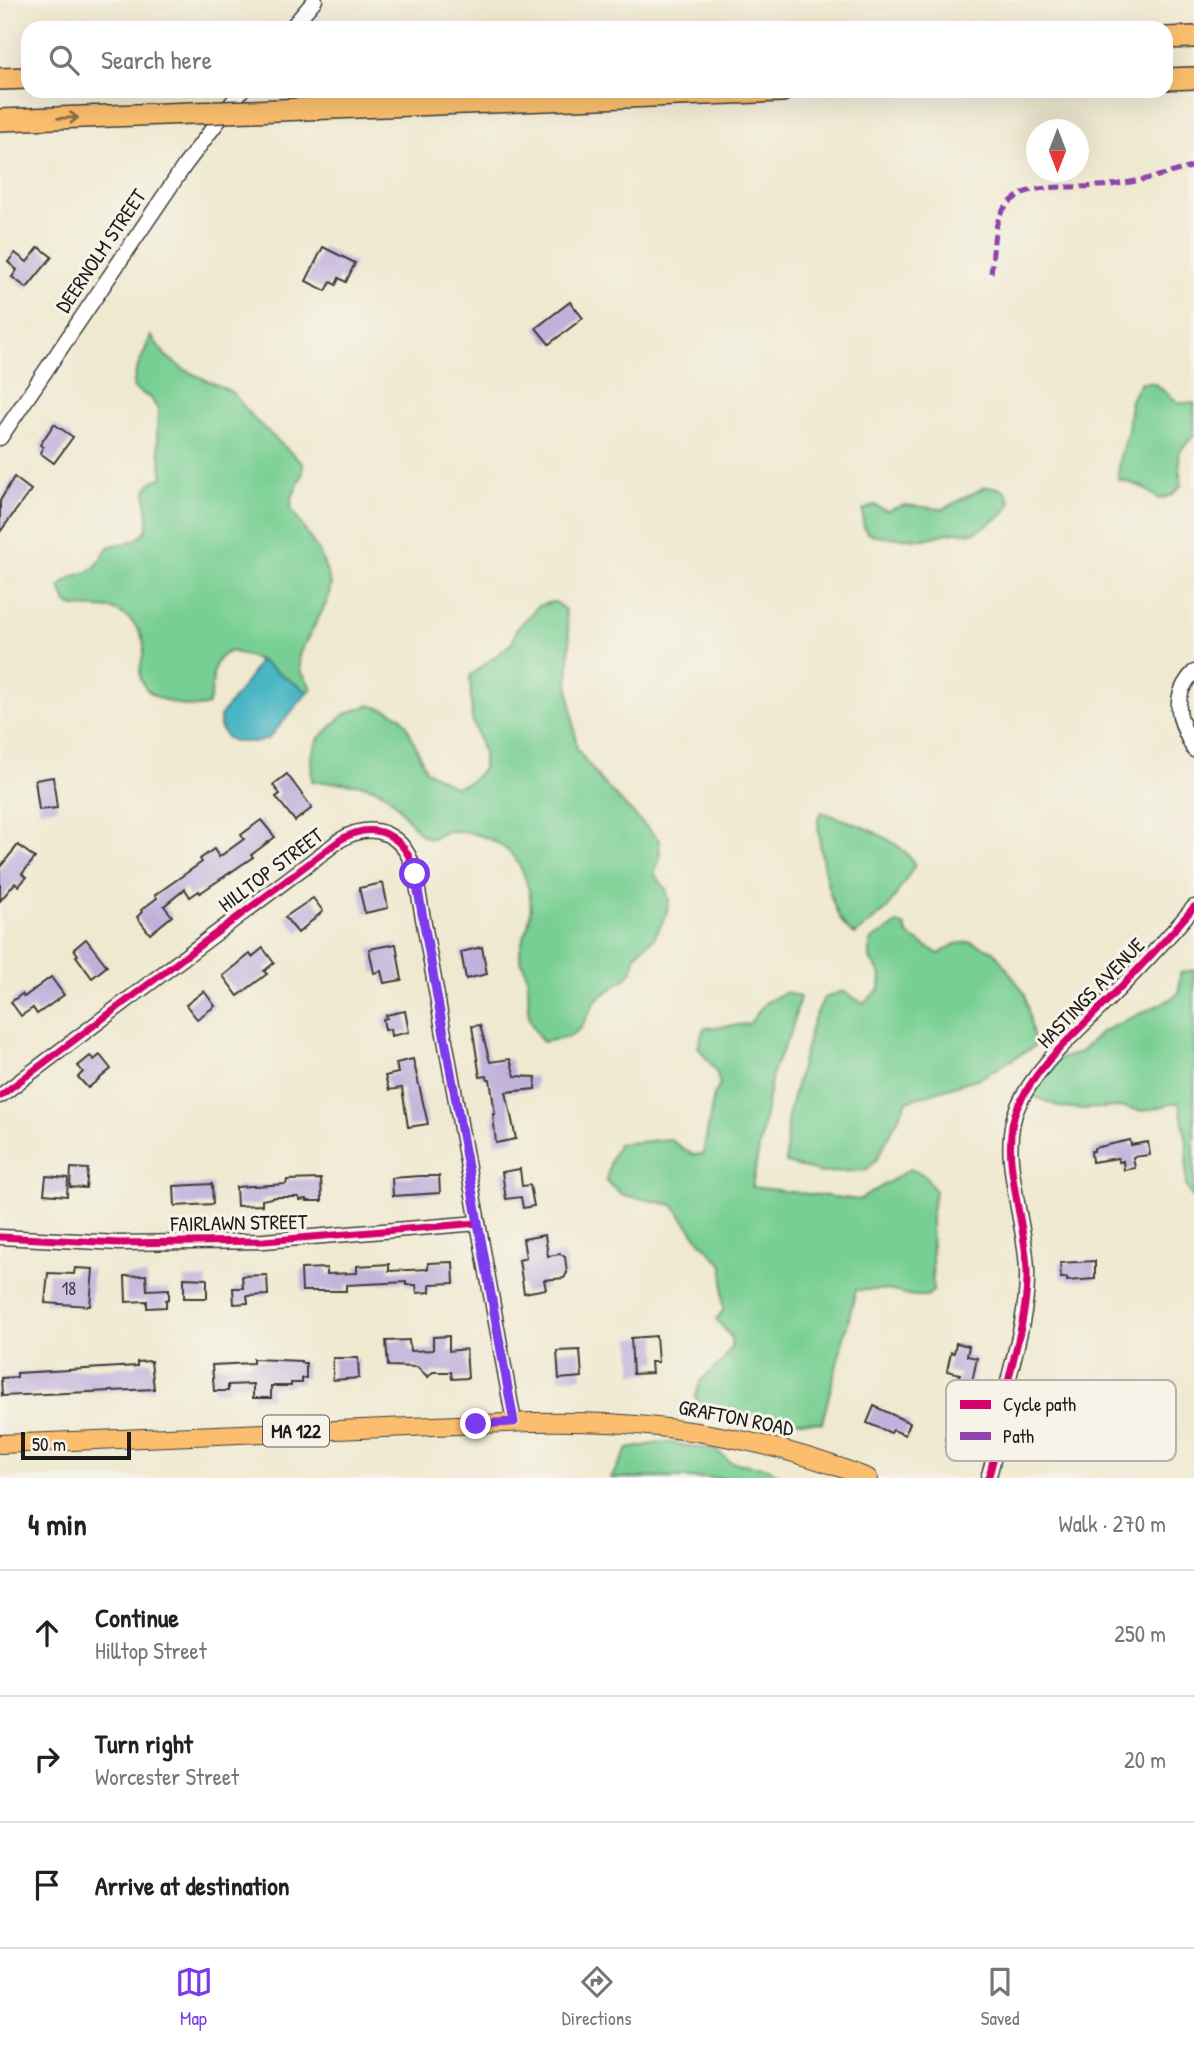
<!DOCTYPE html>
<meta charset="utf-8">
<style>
:root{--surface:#fff;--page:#f2f2f2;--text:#222;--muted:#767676;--line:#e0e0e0;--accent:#7c3aed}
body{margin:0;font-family:"Patrick Hand",sans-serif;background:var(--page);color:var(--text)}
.compass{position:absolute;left:1026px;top:119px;width:63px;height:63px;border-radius:50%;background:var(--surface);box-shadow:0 7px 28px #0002;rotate:180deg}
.scale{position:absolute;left:21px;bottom:18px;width:110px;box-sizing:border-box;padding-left:7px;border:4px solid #1c1c1c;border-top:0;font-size:19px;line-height:24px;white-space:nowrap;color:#1c1c1c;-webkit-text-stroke:5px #f7f3e8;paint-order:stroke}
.stop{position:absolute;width:21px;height:21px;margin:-16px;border:5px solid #7c3aed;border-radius:50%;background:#fff}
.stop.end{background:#7c3aed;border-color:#fff;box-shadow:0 2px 7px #0008}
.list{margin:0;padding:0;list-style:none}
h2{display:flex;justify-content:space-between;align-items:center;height:91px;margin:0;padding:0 28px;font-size:30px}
h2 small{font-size:23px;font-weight:400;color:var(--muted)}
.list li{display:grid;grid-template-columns:46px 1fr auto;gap:21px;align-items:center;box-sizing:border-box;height:126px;padding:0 28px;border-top:2px solid var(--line)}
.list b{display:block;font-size:26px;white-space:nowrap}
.list p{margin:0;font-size:23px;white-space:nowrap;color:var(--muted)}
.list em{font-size:23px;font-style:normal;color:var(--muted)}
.icon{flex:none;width:38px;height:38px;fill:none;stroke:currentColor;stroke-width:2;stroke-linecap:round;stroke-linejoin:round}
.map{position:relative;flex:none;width:1194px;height:1478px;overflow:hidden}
.search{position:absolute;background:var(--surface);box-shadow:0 7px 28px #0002;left:21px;right:21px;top:21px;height:77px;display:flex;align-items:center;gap:18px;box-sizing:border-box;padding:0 24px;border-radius:21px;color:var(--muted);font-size:26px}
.sheet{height:469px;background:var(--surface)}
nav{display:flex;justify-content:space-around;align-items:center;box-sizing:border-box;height:98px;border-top:2px solid var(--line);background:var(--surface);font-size:19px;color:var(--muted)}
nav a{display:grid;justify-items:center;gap:4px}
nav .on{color:var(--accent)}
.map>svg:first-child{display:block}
</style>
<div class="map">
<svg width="1194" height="1478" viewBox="0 0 1194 1478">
<rect width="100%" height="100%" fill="#f7f3e8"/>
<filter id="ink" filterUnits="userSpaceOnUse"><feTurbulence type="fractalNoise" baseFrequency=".0143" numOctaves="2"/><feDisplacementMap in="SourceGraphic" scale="14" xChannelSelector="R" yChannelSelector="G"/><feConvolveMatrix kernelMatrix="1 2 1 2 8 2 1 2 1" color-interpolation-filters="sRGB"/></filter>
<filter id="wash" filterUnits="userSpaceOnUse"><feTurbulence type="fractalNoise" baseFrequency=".00686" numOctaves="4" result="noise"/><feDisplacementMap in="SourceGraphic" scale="28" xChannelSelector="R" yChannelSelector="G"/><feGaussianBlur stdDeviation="1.57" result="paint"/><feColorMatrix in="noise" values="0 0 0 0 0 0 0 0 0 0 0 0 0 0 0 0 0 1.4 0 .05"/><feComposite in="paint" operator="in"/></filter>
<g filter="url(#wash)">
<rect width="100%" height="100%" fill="#efe9d0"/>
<g fill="#78cf93" stroke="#4a7658" stroke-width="2">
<path d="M151,336L166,356L183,369L232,392L252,417L303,464V472L292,498L291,508L320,554L331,584L328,600L299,655L300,670L312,689L308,692L259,660L231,651C205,660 217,685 208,705C197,709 186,706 175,703C160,700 141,692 140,674C140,665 144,656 144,647C144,635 134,622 124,615C110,604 88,610 71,606L65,601L60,587C69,574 84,576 95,567C100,562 104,553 108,547C116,543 126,544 135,540C161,527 138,499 149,485C152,481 158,479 163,477L157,435L158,410L151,398L136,390L133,386L136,371Z"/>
<path d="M1140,383H1154L1179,403H1194V435L1179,452L1181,486L1172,495L1159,499L1142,487L1118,479L1120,455L1128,431L1131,400Z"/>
<path d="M985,487H996L1006,492L1011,503L1002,516L974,533L953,532L924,539L881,537L867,533L863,524V510L875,505L886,511L905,505L943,509Z"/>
<path d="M552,602L557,603L565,610L570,642L568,683L577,749L602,782L659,840L660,859L654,873L666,889L669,900L666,915L654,938L636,954L632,970L626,978L596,1000L581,1028L569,1037L543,1042C520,1014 532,1008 527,977C526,969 519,960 520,952C521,941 527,931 529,921C535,895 523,859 500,845C487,836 465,830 449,831C440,832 433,842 424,837C416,832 403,812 396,804C376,779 342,784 312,781L311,756L319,738L345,714L369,705L388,710L400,716L406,724L426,770L455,787L470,782L483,769V752L472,719L470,676L512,643L516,630L538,606Z"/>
<path d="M822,812C851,822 900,837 915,865L887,909L855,935C829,922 818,844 818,817Z"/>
<path d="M897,924L904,925L908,935L939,954L955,944L971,942L994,951L1025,994L1035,1046L982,1077L907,1101L877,1159L866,1170L821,1173L786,1163L787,1120L813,1021L824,998L843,991L863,1003L880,989L881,975L870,959V941Z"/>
<path d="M1194,970V1200L1186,1186L1187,1142L1179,1102L1144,1111L1121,1107L1083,1109L1060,1107L1028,1094L1051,1062L1081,1052L1101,1032L1169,1000L1179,993L1180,973Z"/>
<path d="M785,992L800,997L791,1032L773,1070L752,1187L859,1200L910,1169L925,1175L935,1191L931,1219L933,1291L927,1296H913L888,1290H856L822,1423L735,1415L708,1409L695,1398L701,1380L723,1361L731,1347V1337L716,1319L723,1311V1265L701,1242L673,1205L623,1195L606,1182L611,1159L618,1144L669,1139L693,1155L703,1154L714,1095L720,1085L716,1071L698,1047L704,1028L749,1024L765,1003Z"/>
<path d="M664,1442L716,1450L730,1462L769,1468L780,1478H611L628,1449Z"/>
</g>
<path fill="#47b5c2" stroke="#32686f" stroke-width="2" d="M259,660L308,692L269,738L259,742H236L227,738L220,727V716L250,677Z"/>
<g id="blocks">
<g fill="#c0b0db">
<path d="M39,247L52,257L27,288L12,277L17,270L8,262L15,253L27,262Z"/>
<path d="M323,247L355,263L346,282L339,278L336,285L331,282L326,291L306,281Z"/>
<path d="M570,302L583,318L549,344L536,328Z"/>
<path d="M54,424L73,437L54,463L40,453L43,447L40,445Z"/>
<path d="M14,477L31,490L0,532V501Z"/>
<path d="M287,774L312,808L295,821L276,797L280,794L273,785Z"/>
<path d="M53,777L57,808L39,810L35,780Z"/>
<path d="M261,820L275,837L251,855L253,857L200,893L199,891L190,897L185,889L164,906L172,916L150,934L137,917L142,912L141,910L157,898L155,895L202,862L200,859L214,849L219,857L244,839L241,835Z"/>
<path d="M18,845L35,858L22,874L26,878L19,886L15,883L0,901V867Z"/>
<path d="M383,883L388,908L365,913L359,888Z"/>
<path d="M313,898L323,911L298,933L285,917Z"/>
<path d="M86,939L107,966L92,978L76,956L78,955L74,949Z"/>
<path d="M396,944L402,980L384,983L381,971L374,973L369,949Z"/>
<path d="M482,947L487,974L466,979L461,952Z"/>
<path d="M263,948L274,963L264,971L267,974L238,996L223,976L250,954L252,957Z"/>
<path d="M51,977L64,995L37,1014L33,1008L21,1016L11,1002L22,994L24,997Z"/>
<path d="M204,991L215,1006L197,1019L186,1005Z"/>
<path d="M405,1011L409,1032L391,1036L390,1029L385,1030L383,1019L387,1018L386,1015Z"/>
<path d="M480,1025L490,1062L510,1059L515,1076L536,1077L535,1089L506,1092L516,1139L496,1143L493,1114H495L490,1079H488L487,1076L480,1077L472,1026Z"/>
<path d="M100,1055L111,1069L88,1088L78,1077L83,1072L78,1066L90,1056L94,1060Z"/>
<path d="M413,1059L428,1124L408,1127L402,1088L389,1090L385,1076L398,1073L396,1063Z"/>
<path d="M1130,1140L1131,1145L1148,1142L1150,1155L1133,1157L1135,1168L1124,1170L1123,1161L1119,1162L1118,1158L1092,1162L1091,1151H1094V1148Z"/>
<path d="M71,1168L88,1169L86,1188L70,1187Z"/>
<path d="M520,1169L522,1186L530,1185L534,1206L523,1208L521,1197L506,1199L502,1172Z"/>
<path d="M46,1176L68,1178L67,1196L44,1194Z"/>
<path d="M421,1176H439L440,1193L393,1196L392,1178Z"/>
<path d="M321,1179L322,1201H307V1199L299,1200V1197H276L262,1200V1205L237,1206L236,1187L286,1184L287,1180Z"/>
<path d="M212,1184L213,1204L175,1206L174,1186Z"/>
<path d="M545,1235L548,1256L560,1254L565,1257L567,1273L564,1278L544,1280L546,1289L524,1293L519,1260L526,1258L523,1239Z"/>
<path d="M1095,1261V1279L1067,1281V1278H1061L1060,1263Z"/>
<path d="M453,1262L454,1283L430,1284V1292L417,1293L416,1285H406V1282L346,1285V1291H302L301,1269L327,1268V1274L357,1273V1266L389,1264V1271L428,1269V1263Z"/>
<path d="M75,1268L93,1269L90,1306L45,1303L48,1273L74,1274Z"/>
<path d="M146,1275L147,1290L169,1289V1299L166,1300V1307L147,1308V1301L126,1302L125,1276Z"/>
<path d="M267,1275L268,1295L247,1296L248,1303L234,1304L233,1288H243L242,1276Z"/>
<path d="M184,1278L207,1279V1298H184Z"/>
<path d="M449,1336V1351L466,1349L468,1378L452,1379L451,1372H433L428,1377L417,1367L388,1366L386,1341L409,1340L410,1351L433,1350V1337Z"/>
<path d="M656,1336L658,1362H651L652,1373L633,1374L631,1338Z"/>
<path d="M956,1343L969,1346L967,1356L977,1358L972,1382L961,1406L949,1401L960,1374L947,1371L951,1352L954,1353Z"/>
<path d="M580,1350L582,1377L559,1379L557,1351Z"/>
<path d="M333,1358H358L359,1378L333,1380Z"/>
<path d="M253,1359L301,1361V1363H306V1378H302V1383H291V1386H271V1398H253V1384L228,1385V1391H214L212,1365L253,1363Z"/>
<path d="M151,1361L154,1389L2,1396L1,1378L17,1377V1373L137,1366V1362Z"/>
<path d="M874,1406L910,1423L905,1435L893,1430L891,1433L867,1423Z"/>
<path d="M955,1414L975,1423L967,1447L964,1446L960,1456L945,1447L947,1440L945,1439Z"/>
</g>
</g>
</g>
<g filter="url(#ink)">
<use href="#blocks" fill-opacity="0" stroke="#3c3b37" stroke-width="2"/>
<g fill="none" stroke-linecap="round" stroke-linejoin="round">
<g stroke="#3c3b37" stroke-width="17">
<g id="minor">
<path d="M291,28L315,0"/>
<path d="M0,438L185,165L241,91"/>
<path d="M1194,672C1169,698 1179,721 1194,750"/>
<path d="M0,1096L340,840C375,819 406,835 415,874L514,1422"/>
<path d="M0,1237L119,1243L264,1241L478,1223"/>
<path d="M988,1478C997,1452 999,1427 1004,1400C1012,1360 1026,1321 1027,1280C1029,1227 996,1154 1018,1106C1035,1069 1068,1040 1096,1012C1130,978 1163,944 1194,907"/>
</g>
</g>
<g stroke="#3c3b37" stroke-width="20">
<path id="major" d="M0,1444L531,1422C648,1419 760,1435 868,1478"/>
</g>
<g stroke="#3c3b37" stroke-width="24">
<g id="highway">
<path d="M1166,38L1194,37"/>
<path d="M0,79L28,78"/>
<path d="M1166,79L1194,78"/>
<path d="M252,111L782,91"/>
<path d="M0,120L192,113"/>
</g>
</g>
<use href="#minor" stroke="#fff" stroke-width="14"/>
<use href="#major" stroke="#fabe6e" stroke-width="18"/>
<use href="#highway" stroke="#fabe6e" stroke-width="21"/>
<g stroke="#3c3b37" stroke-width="24" stroke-linecap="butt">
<path id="highway-bridge" d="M192,113L252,111"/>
</g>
<use href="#highway-bridge" stroke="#fabe6e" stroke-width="21"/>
<path stroke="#8e44ad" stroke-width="5" stroke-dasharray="10 5" stroke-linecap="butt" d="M991,273C994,254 992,226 1003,210C1009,202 1020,193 1029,191C1051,185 1076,188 1099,186C1131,184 1164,175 1194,166"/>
<g stroke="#f7f3e8" stroke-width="11">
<g id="cycleway">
<path d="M0,1096L340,840C375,819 406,835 415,874L514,1422"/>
<path d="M0,1237L119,1243L264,1241L478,1223"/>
<path d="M988,1478C997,1452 999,1427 1004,1400C1012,1360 1026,1321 1027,1280C1029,1227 996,1154 1018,1106C1035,1069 1068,1040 1096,1012C1130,978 1163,944 1194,907"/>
</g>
</g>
<use href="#cycleway" stroke="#d6006c" stroke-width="7"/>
</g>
<defs><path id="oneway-shaft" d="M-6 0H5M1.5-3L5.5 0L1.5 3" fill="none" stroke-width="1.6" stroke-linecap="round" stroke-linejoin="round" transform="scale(1.75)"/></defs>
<use stroke="#8b6d45" href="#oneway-shaft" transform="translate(68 118) rotate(-2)"/>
</g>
<g fill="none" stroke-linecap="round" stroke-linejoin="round" filter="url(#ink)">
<path stroke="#7c3aed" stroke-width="9" d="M415,874L514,1422L476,1424"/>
</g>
<g text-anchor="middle" stroke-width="6" stroke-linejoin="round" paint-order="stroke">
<g font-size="18" fill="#45414c">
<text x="69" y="1295">18</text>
</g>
<rect fill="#f7f3e8" stroke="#5e5c59" stroke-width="2" x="263" y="1415.5" width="66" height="31" rx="5"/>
<g font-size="19" font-weight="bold" fill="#1c1c1c">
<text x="296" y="1438">MA 122</text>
</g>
<g font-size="21" fill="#1c1c1c" stroke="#f7f3e8">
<text transform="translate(101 251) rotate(-56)" y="7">DEERNOLM STREET</text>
<text transform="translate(271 870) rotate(-37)" y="7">HILLTOP STREET</text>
<text transform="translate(1091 993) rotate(-46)" y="7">HASTINGS AVENUE</text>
<text transform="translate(239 1223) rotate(-1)" y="7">FAIRLAWN STREET</text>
<text transform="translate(736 1418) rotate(11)" y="7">GRAFTON ROAD</text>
</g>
</g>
<rect x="946" y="1380" width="230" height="81" rx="10" fill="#f7f3e8" stroke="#b5b2ab" stroke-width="2"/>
<rect x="960" y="1400" width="31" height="9" fill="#d6006c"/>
<rect x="960" y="1432" width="31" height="8" fill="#8e44ad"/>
<g font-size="19" fill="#1c1c1c">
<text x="1003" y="1411">Cycle path</text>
<text x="1003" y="1443">Path</text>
</g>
</svg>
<svg class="compass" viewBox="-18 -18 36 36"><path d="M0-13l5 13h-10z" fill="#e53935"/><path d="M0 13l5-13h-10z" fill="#767676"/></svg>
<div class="scale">50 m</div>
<div class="stop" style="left:415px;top:874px"></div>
<div class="stop end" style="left:476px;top:1424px"></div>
<div class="search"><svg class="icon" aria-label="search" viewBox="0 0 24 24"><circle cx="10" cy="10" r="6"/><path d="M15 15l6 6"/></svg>Search here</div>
</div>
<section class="sheet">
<h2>4 min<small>Walk · 270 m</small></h2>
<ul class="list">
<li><svg class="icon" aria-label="ahead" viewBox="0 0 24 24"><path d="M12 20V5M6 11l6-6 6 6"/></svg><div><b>Continue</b><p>Hilltop Street</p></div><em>250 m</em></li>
<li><svg class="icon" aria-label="right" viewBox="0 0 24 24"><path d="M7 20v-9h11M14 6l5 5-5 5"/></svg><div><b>Turn right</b><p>Worcester Street</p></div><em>20 m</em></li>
<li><svg class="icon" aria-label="arrive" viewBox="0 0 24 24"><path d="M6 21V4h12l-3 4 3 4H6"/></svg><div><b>Arrive at destination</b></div></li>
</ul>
</section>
<nav>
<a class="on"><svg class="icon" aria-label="map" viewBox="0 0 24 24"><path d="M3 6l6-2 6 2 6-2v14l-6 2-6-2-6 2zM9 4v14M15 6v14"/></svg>Map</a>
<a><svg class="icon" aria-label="directions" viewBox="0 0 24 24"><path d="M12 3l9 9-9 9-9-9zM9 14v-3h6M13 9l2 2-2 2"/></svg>Directions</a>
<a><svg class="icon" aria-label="saved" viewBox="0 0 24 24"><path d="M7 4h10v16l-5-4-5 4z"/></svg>Saved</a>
</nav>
